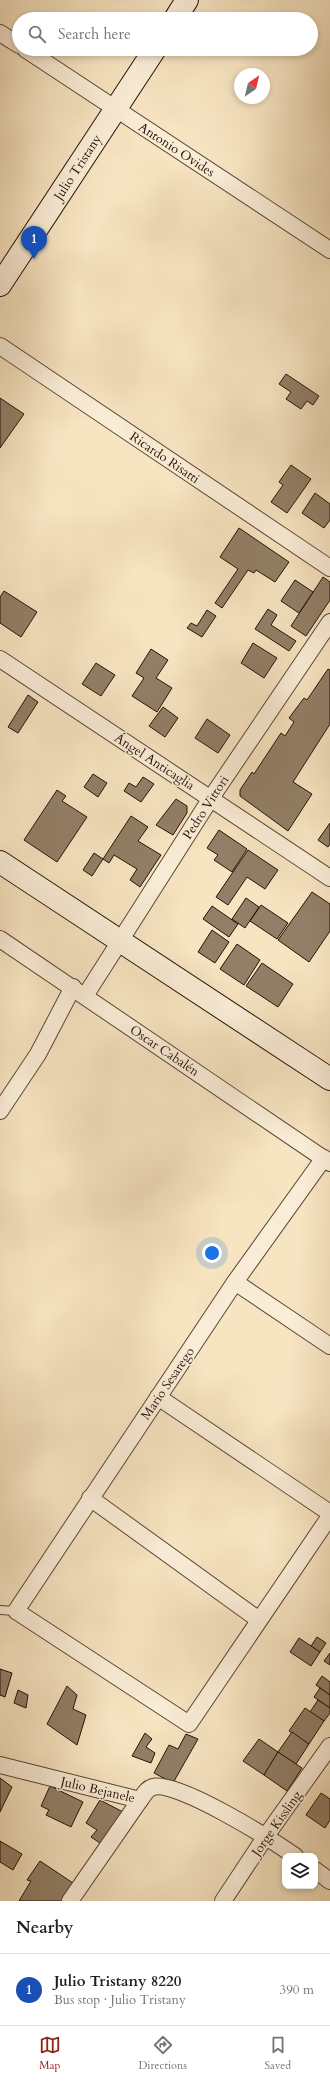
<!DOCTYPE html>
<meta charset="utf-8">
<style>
:root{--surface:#fff;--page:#f6f6f6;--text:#202124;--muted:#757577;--line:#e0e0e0;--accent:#8f2418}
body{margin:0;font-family:Cardo,serif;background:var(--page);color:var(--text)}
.controls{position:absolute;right:12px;bottom:12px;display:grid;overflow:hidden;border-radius:8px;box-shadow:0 2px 6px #0003}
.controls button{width:36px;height:36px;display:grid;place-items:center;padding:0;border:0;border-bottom:1px solid var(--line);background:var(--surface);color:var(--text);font:20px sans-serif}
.compass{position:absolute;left:234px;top:68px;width:36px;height:36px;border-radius:50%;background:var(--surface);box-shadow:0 2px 6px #0003;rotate:34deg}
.you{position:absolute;left:212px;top:1253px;width:14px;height:14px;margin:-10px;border:3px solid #fff;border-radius:50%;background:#1a73e8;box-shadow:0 0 0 6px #1a73e833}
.badge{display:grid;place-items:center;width:26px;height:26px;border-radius:50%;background:var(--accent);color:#fff;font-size:13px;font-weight:700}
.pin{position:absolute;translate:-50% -33px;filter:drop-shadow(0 1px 2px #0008)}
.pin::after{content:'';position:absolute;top:21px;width:14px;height:12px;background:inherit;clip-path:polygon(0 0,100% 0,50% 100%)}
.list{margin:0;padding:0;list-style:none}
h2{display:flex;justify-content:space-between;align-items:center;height:52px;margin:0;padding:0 16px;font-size:17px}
h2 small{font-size:13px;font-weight:400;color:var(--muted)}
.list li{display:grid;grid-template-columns:26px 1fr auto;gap:12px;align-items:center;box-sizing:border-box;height:72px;padding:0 16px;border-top:1px solid var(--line)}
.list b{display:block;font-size:15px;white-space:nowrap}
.list p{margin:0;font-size:13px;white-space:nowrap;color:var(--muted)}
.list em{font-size:13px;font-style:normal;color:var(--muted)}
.icon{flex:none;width:22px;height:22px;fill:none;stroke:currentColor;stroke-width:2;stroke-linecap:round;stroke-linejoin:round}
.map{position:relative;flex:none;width:330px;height:1901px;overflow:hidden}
.search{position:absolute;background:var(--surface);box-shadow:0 2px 6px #0003;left:12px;right:12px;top:12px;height:44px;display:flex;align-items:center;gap:10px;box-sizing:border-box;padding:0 14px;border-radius:22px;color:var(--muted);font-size:15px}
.sheet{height:124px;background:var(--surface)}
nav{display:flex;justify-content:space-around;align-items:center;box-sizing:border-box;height:56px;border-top:1px solid var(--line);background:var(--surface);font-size:11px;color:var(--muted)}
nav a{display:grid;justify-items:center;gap:2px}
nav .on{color:var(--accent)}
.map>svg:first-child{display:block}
</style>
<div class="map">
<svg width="330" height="1901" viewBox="0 0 330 1901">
<rect width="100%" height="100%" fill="#f7e4c1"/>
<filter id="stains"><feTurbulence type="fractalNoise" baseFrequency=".005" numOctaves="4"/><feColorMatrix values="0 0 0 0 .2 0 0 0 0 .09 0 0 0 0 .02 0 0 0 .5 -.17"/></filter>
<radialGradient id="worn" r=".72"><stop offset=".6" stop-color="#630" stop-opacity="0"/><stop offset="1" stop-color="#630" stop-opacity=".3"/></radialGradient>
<g fill="#927f67" stroke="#251206">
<path d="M286,374L319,396L313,405L307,401L301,409L286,399L291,392L279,384Z"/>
<path d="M0,398L24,414L0,448Z"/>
<path d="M291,465L311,479L287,513L271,502L283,485L279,482Z"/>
<path d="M315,493L330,504V520L324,528L302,513Z"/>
<path d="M239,528L289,562L275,582L256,570L254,573L248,570L222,608L215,603L238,569L220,557Z"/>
<path d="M323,577L330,582V600L306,636L291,626Z"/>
<path d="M295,580L313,592L299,613L281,601Z"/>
<path d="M4,591L37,612L21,637L0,623V597Z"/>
<path d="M268,609L277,615L271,625L296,641L289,651L255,629Z"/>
<path d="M207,610L216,616L202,637L187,628L191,623L197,626Z"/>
<path d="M253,643L277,658L264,678L241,663Z"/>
<path d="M151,649L168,660L156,678L172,688L157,712L132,696L144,678L136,673Z"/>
<path d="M96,663L115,675L101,696L82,684Z"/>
<path d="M328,669L330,670V724L293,782L312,794L288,831L240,796V790L252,772L254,774L281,733L285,736L294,722L289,718L304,698L307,700Z"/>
<path d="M28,695L38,702L18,733L8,727Z"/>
<path d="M163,707L178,718L165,737L149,726Z"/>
<path d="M207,719L230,735L218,753L195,738Z"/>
<path d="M93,774L107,783L98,797L84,787Z"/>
<path d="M143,777L154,784L141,802L124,791L129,783L136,787Z"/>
<path d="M57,790L66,796L62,801L87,817L57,862L24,840Z"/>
<path d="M176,799L187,806V813L173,835L156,825Z"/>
<path d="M131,816L148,827L138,841L161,855L140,887L130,880L137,869L114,855L109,863L103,859Z"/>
<path d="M330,823V844L328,847L318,840Z"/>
<path d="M219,830L247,849L232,872L214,860L218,855L207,848Z"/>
<path d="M248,850L278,870L265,889L247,877L228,905L216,897Z"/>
<path d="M94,853L103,859L92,876L83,870Z"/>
<path d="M312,892L330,904V931L309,962L278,940Z"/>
<path d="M246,898L259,907L245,928L232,919Z"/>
<path d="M261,905L288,923L277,939L250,921Z"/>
<path d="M212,906L238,924L229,937L203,919Z"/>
<path d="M212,930L229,942L215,963L198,952Z"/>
<path d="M237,944L260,960L244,985L220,969Z"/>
<path d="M262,963L293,984L278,1007L246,986Z"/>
<path d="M317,1637L326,1643L320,1652L311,1646Z"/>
<path d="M299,1638L320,1652L311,1666L290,1652Z"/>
<path d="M330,1653V1665L324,1661Z"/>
<path d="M0,1669L12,1673L5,1697L0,1695Z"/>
<path d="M322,1676L330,1682V1695L316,1685Z"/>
<path d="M67,1686L77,1695L73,1709L86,1715L77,1745L47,1724Z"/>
<path d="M320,1688L330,1695V1708L314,1697Z"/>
<path d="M18,1690L28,1695L26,1708L14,1703Z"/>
<path d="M318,1700L330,1708V1713L324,1721L310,1712Z"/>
<path d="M305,1708L324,1721L309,1744L289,1731Z"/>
<path d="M292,1732L309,1744L296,1764L278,1752Z"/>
<path d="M145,1733L152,1739L146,1747L155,1753L151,1763L132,1756Z"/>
<path d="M186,1734L198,1739L173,1783L154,1773L169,1745L178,1749Z"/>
<path d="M259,1739L278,1752L264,1775L243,1761Z"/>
<path d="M278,1752L302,1768L287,1791L264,1775Z"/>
<path d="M0,1778L12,1787L0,1812Z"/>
<path d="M50,1786L83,1802L71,1827L46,1815L49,1810L41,1806Z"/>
<path d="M321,1793L330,1799V1820L325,1828L306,1815Z"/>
<path d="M100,1800L123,1812L103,1845L91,1837L97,1830L86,1823Z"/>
<path d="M0,1841L22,1854L13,1870L0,1862Z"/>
<path d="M40,1861L76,1885L62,1901H19L31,1881L27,1880Z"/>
</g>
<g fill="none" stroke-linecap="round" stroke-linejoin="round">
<g stroke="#5a4635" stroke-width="10">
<path id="service" d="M0,1610L16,1611"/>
</g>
<g stroke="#5a4635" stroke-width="18">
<g id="minor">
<path d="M0,33L19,45"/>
<path d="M25,49L330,250"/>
<path d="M0,346L330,568"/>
<path d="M0,659L330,878"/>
<path d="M0,939L330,1163"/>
<path d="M85,996L211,798L330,622"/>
<path d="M0,1111L38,1054L73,987"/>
<path d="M324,1158L235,1282L16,1611L189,1724L330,1516"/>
<path d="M235,1282L330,1346"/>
<path d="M158,1397L330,1513"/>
<path d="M90,1498L259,1620"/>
<path d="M0,1765L140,1800C144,1795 146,1789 153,1787C177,1780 272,1840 295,1856"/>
<path d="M315,1870L330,1881"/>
<path d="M70,1901L140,1800"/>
<path d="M223,1901L266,1836L330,1746"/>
</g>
</g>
<g stroke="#251206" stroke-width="24">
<g id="secondary">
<path d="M175,19L187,0"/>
<path d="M0,285L155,49"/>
<path d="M0,862L330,1079"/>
</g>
</g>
<use href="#service" stroke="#faedd7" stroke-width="8"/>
<use href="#minor" stroke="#faedd7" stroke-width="16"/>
<use href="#secondary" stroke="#faedd7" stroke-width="22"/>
</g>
<g text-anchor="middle" stroke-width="3" stroke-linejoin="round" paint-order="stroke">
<g font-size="13" fill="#251206" stroke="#faedd7">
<text transform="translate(177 149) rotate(33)" y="5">Antonio Ovides</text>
<text transform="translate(77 167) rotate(-57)" y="5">Julio Tristany</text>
<text transform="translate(165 457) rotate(34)" y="5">Ricardo Risatti</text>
<text transform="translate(155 761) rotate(33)" y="5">Ángel Anticaglia</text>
<text transform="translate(205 807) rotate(-57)" y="5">Pedro Vittori</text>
<text transform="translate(165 1050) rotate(34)" y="5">Oscar Cabalén</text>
<text transform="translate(167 1383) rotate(-56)" y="5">Mario Sesarego</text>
<text transform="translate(98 1789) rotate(13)" y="5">Julio Bejanele</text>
<text transform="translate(276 1823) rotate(-55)" y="5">Jorge Kissling</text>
</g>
</g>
<rect width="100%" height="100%" filter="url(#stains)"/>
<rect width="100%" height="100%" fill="url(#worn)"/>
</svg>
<div class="controls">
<button><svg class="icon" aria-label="layers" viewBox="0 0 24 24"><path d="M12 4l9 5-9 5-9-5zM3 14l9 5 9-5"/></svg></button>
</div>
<svg class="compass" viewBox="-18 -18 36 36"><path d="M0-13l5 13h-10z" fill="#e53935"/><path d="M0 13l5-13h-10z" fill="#757577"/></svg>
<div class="you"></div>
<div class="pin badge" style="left:34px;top:259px;background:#1a4fb4">1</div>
<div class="search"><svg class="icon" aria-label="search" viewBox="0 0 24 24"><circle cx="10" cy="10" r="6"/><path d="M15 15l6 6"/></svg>Search here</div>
</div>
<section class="sheet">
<h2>Nearby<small></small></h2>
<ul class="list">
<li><span class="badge" style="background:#1a4fb4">1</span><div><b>Julio Tristany 8220</b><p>Bus stop · Julio Tristany</p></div><em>390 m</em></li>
</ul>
</section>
<nav>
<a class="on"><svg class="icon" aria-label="map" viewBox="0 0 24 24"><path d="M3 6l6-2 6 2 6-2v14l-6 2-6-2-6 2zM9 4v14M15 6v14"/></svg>Map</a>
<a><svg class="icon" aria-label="directions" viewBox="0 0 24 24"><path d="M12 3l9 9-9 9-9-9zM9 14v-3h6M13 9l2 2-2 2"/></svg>Directions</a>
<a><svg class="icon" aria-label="saved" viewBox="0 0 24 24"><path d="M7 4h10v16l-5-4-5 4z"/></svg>Saved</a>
</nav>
